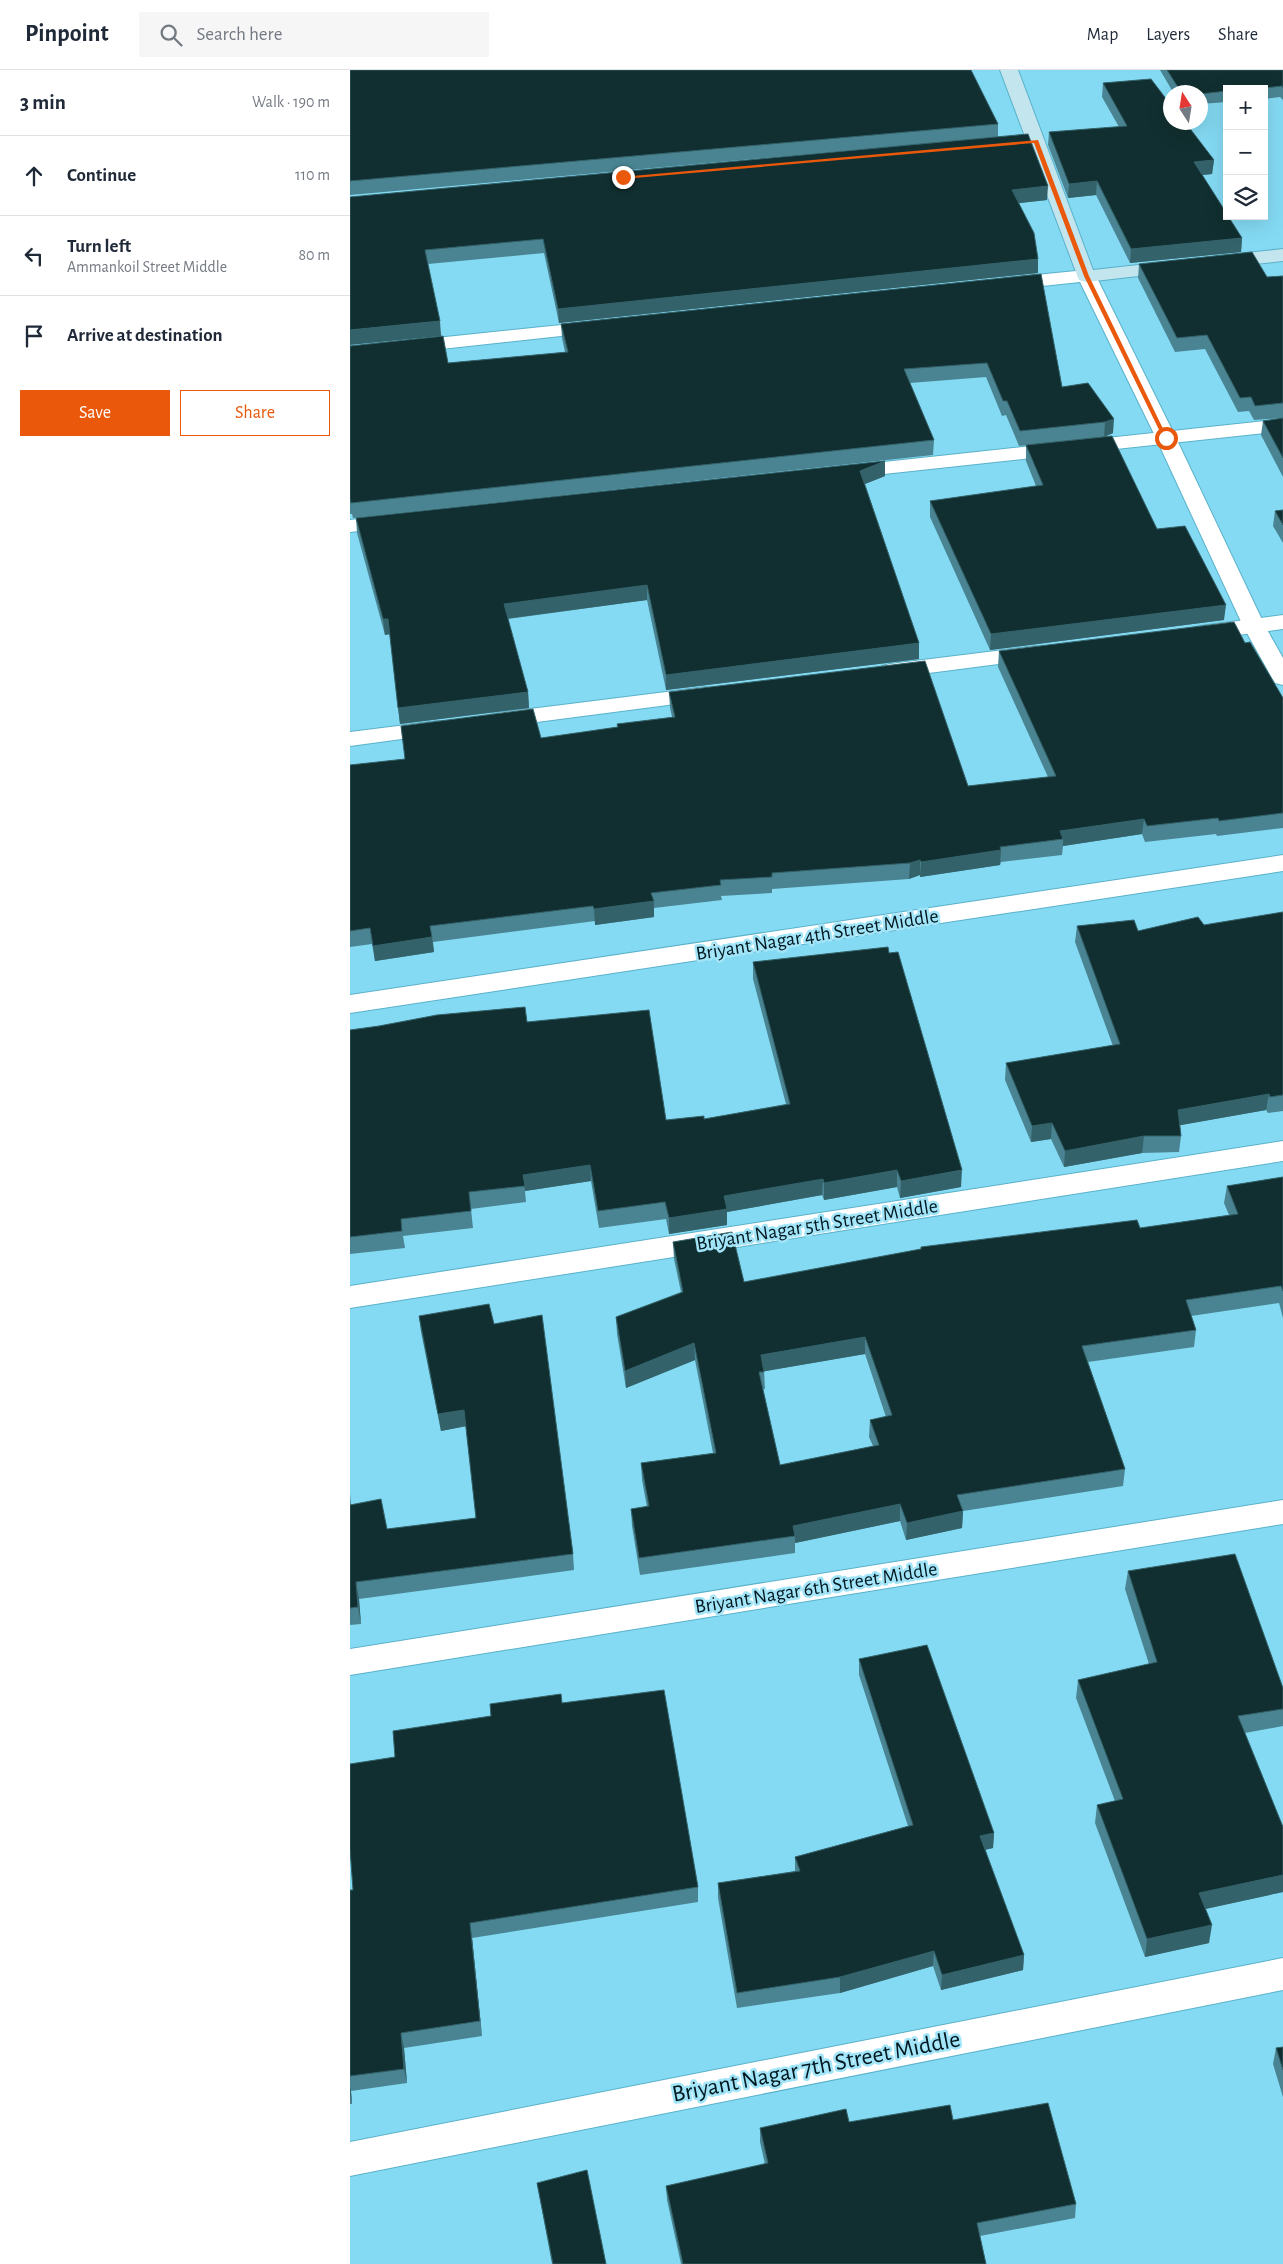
<!DOCTYPE html>
<meta charset="utf-8">
<style>
:root{--surface:#fff;--page:#f6f6f7;--text:#1f2937;--muted:#747a83;--line:#e0e1e3;--accent:#ea580c}
body{margin:0;font-family:"Alegreya Sans",sans-serif;background:var(--page);color:var(--text)}
.controls{position:absolute;right:15px;top:15px;display:grid;overflow:hidden;border-radius:0px;box-shadow:0 5px 20px #0002}
.controls button{width:45px;height:45px;display:grid;place-items:center;padding:0;border:0;border-bottom:1px solid var(--line);background:var(--surface);color:var(--text);font:25px sans-serif}
.compass{position:absolute;left:813px;top:15px;width:45px;height:45px;border-radius:50%;background:var(--surface);box-shadow:0 5px 20px #0002;rotate:348deg}
.stop{position:absolute;width:15px;height:15px;margin:-11px;border:4px solid #ea580c;border-radius:50%;background:#fff}
.stop.end{background:#ea580c;border-color:#fff;box-shadow:0 1px 5px #0008}
.list{margin:0;padding:0;list-style:none}
h2{display:flex;justify-content:space-between;align-items:center;height:65px;margin:0;padding:0 20px;font-size:21px}
h2 small{font-size:16px;font-weight:400;color:var(--muted)}
.list li{display:grid;grid-template-columns:32px 1fr auto;gap:15px;align-items:center;box-sizing:border-box;height:80px;padding:0 20px;border-top:1px solid var(--line)}
.list b{display:block;font-size:19px;white-space:nowrap}
.list p{margin:0;font-size:16px;white-space:nowrap;color:var(--muted)}
.list em{font-size:16px;font-style:normal;color:var(--muted)}
.actions{display:flex;gap:10px;padding:15px 20px}
.actions a{flex:1;padding:11px 0;border:1px solid var(--accent);border-radius:0px;text-align:center;font-size:18px;color:var(--accent)}
.actions .main{background:var(--accent);color:#fff}
.icon{flex:none;width:28px;height:28px;fill:none;stroke:currentColor;stroke-width:2;stroke-linecap:round;stroke-linejoin:round}
.map{position:relative;flex:none;width:933px;height:2194px;overflow:hidden}
header{display:flex;align-items:center;gap:30px;box-sizing:border-box;height:70px;padding:0 25px;background:var(--surface);border-bottom:1px solid var(--line)}
header strong{font-size:24px}
nav{display:flex;gap:28px;margin-inline-start:auto;font-size:18px}
.search{width:350px;height:45px;background:var(--page);display:flex;align-items:center;gap:12px;box-sizing:border-box;padding:0 18px;border-radius:0px;color:var(--muted);font-size:19px}
main{display:flex}
aside{flex:1;background:var(--surface)}
.map>svg:first-child{display:block}
</style>
<header>
<strong>Pinpoint</strong>
<div class="search"><svg class="icon" aria-label="search" viewBox="0 0 24 24"><circle cx="10" cy="10" r="6"/><path d="M15 15l6 6"/></svg>Search here</div>
<nav><a>Map</a><a>Layers</a><a>Share</a></nav>
</header>
<main>
<aside>
<h2>3 min<small>Walk · 190 m</small></h2>
<ul class="list">
<li><svg class="icon" aria-label="ahead" viewBox="0 0 24 24"><path d="M12 20V5M6 11l6-6 6 6"/></svg><div><b>Continue</b></div><em>110 m</em></li>
<li><svg class="icon" aria-label="left" viewBox="0 0 24 24"><path d="M17 20v-9H6M10 6l-5 5 5 5"/></svg><div><b>Turn left</b><p>Ammankoil Street Middle</p></div><em>80 m</em></li>
<li><svg class="icon" aria-label="arrive" viewBox="0 0 24 24"><path d="M6 21V4h12l-3 4 3 4H6"/></svg><div><b>Arrive at destination</b></div></li>
</ul>
<div class="actions"><a class="main">Save</a><a>Share</a></div>
</aside>
<div class="map">
<svg width="933" height="2194" viewBox="0 0 933 2194">
<rect width="100%" height="100%" fill="#84daf3"/>
<g fill="none" stroke-linecap="round" stroke-linejoin="round">
<g stroke="#5ab1c9" stroke-width="2">
<g id="minor">
<path d="M933,349V361L497,408L490,406L487,402L490,398L497,396Z"/>
<path d="M44,445L52,446L55,451L52,456L0,462V450Z"/>
<path d="M933,545V559L850,570L842,568L839,563L842,558L850,556Z"/>
<path d="M686,576L694,578L697,583L694,588L540,608L532,606L529,601L532,596L540,594Z"/>
<path d="M356,617L364,619L368,624L364,629L148,657L140,655L136,650L140,645L148,643Z"/>
<path d="M88,651L96,653L100,658L96,663L0,676V662Z"/>
<path d="M933,785V801L0,943V925Z"/>
<path d="M933,1071V1091L0,1238V1216Z"/>
<path d="M933,1430V1454L0,1605V1579Z"/>
<path d="M933,1888V1920L0,2106V2072Z"/>
</g>
</g>
<g stroke="#5ab1c9" stroke-width="2">
<g id="tertiary">
<path d="M736,200L743,202L746,206L826,368L915,556L933,588V615L925,613L922,608L893,556L806,368L730,212L655,220L648,218L645,214L648,210L655,208Z"/>
<path d="M250,251L257,253L260,257L257,261L0,289V277Z"/>
</g>
</g>
<g stroke="#5ab1c9" stroke-width="2">
<g id="secondary">
<path d="M650,0H668L743,200L825,191L832,193L835,197L832,201L736,212L729,210Z"/>
<path d="M933,179V191L867,198L860,196L857,192L860,188L867,186Z"/>
</g>
</g>
<use href="#minor" fill="#fff" fill-rule="evenodd"/>
<use href="#tertiary" fill="#fff" fill-rule="evenodd"/>
<use href="#secondary" fill="#c2e5ee" fill-rule="evenodd"/>
</g>
<g fill="#4a8492" fill-rule="evenodd">
<path d="M0,0L648,54V67L697,130L668,133L688,189V203L209,253L194,183L78,194L91,266L0,127L537,77L0,125Z"/>
<path d="M810,0H933V30L930,27L914,29V19H877V32L850,34V22H823Z"/>
<path d="M753,13L864,90L862,104L852,105L892,168L891,182L780,193L746,125L718,128L698,75L699,62L769,57L752,27Z"/>
<path d="M789,194L917,207L933,206V348L904,350L899,341L888,342L855,279L825,282L788,208Z"/>
<path d="M691,204L712,317L738,313L763,363L754,367L669,376L656,345L652,346L636,307L560,313L584,370L583,385L3,448L2,444H0V276L98,293L215,282L212,268L211,254Z"/>
<path d="M933,348V407L911,365L913,351Z"/>
<path d="M676,375L807,459L874,550L640,580L580,447V431L686,416L676,391Z"/>
<path d="M535,391V406L515,414L569,573V589L316,620L297,530L158,549L178,622L179,638L50,654L40,564L35,565L7,463L6,448Z"/>
<path d="M933,440V473L923,456L925,441Z"/>
<path d="M895,573L933,628V758L867,766L866,764L795,772L792,764L713,776L712,785L651,792L650,795L570,807V805L559,809L422,819V823L371,826L372,830L304,838V847L245,855V851L83,872L84,882L25,891L22,874L0,877V695L55,689L267,657V654L322,647L320,638L319,622L618,716L698,707L648,597L649,581Z"/>
<path d="M933,842V1041L918,1043L916,1040L830,1055L831,1066L829,1082L792,1083L714,1097L701,1069L681,1072L655,1010L656,993L763,976L725,872L727,856L788,861L854,855Z"/>
<path d="M403,892L611,1117L550,1128L547,1117L474,1130L472,1125L377,1142V1155L319,1164L316,1149L249,1158L241,1111L175,1121L176,1132L121,1139L123,1158L53,1166L55,1178L0,1184V960L177,952L316,1050L354,1049L436,1034L403,909Z"/>
<path d="M933,1107V1248L929,1233L841,1246L846,1260L844,1277L738,1292L775,1399L773,1416L613,1441L612,1458L556,1470L550,1451L445,1473V1483L290,1505L282,1456L281,1439L297,1437L292,1410L291,1393L363,1383L345,1290L276,1318L267,1264L266,1247L331,1222L324,1189L323,1172L394,1212L571,1179V1177L790,1158L879,1145L874,1133L877,1116ZM515,1284L536,1347L520,1350L519,1367L523,1376L430,1395L413,1319H415L414,1301Z"/>
<path d="M69,1246L144,1254L223,1484L224,1500L9,1529L11,1554L0,1555V1423L1,1435L37,1459L126,1448L116,1356L91,1361L71,1262Z"/>
<path d="M778,1501L933,1618V1656L895,1663L933,1757V1822L855,1839L859,1873L795,1887L745,1753L747,1735L765,1731L726,1628L728,1610L799,1594L775,1519Z"/>
<path d="M509,1589L644,1763L643,1778L635,1780L674,1885L673,1900L591,1920L583,1896L490,1923L387,1938L368,1828V1813L445,1801V1787L558,1756L509,1605Z"/>
<path d="M212,1633L348,1817V1832L122,1868L132,1966L54,1978L57,2013L1,2021L2,2034H0V1820H3L45,1687L141,1646Z"/>
<path d="M933,1977V2027L923,1994L926,1978Z"/>
<path d="M603,2050L726,2134L725,2148L630,2166L636,2194H331L317,2130L316,2116L415,2094L410,2072V2058L499,2052Z"/>
<path d="M187,2113L256,2194H202Z"/>
</g>
<g fill="#34626a">
<path d="M864,90L862,104L843,106L844,92Z"/>
<path d="M747,111L746,125L718,128L719,114Z"/>
<path d="M698,116L697,130L661,134L662,120Z"/>
<path d="M892,168L891,182L780,193L781,179Z"/>
<path d="M688,189V203L209,253L208,239Z"/>
<path d="M90,251L91,266L0,275V260Z"/>
<path d="M764,349L763,363L754,367L755,352Z"/>
<path d="M535,391V406L510,416V401Z"/>
<path d="M297,515V530L155,549L154,534Z"/>
<path d="M876,535L874,550L640,580L641,564Z"/>
<path d="M33,549H38L40,564L35,565Z"/>
<path d="M569,573V589L316,620V605Z"/>
<path d="M178,622L179,638L50,654L48,638Z"/>
<path d="M794,749L792,764L713,776V769L710,761Z"/>
<path d="M651,780L650,795L570,807L571,792Z"/>
<path d="M570,790V805L559,809L560,793Z"/>
<path d="M304,831V847L245,855L244,839Z"/>
<path d="M82,867L84,882L25,891L23,876Z"/>
<path d="M919,1024L916,1040L826,1056L828,1040Z"/>
<path d="M702,1053L701,1069L681,1072L682,1056Z"/>
<path d="M794,1066L792,1083L714,1097L715,1081Z"/>
<path d="M240,1095L241,1111L175,1121L173,1105Z"/>
<path d="M547,1100V1117L474,1130V1113Z"/>
<path d="M612,1100L611,1117L550,1128L551,1111Z"/>
<path d="M473,1109L472,1125L377,1142V1155L319,1164V1148L374,1126Z"/>
<path d="M515,1267V1284L411,1302V1285Z"/>
<path d="M344,1273L345,1290L276,1318L275,1301Z"/>
<path d="M114,1340L117,1356L91,1361L88,1344Z"/>
<path d="M550,1434V1451L445,1473V1466L443,1456Z"/>
<path d="M613,1441L612,1458L556,1470L557,1453Z"/>
<path d="M6,1512L9,1529L11,1554L8,1537Z"/>
<path d="M644,1763L643,1778L629,1781L630,1766Z"/>
<path d="M933,1805V1822L846,1841L849,1823Z"/>
<path d="M120,1853L122,1868L132,1966L130,1951Z"/>
<path d="M862,1855L859,1873L795,1887L797,1869Z"/>
<path d="M584,1881L583,1896L490,1923V1907Z"/>
<path d="M674,1885L673,1900L591,1920L592,1905Z"/>
<path d="M51,1963L54,1978L57,2013L54,1999Z"/>
<path d="M0,2017L1,2021L2,2034L0,2025Z"/>
</g>
<g fill="#112f30" stroke="#34626a" fill-rule="evenodd">
<path d="M0,0H621L648,54L0,111Z"/>
<path d="M817,0H933V18L932,16L906,19H877V21L850,24V22H831Z"/>
<path d="M801,9L820,34V52H835L864,90L844,92L877,144V146H878L892,168L781,179L747,111L719,114L699,62L777,56L753,13Z"/>
<path d="M678,64L698,116L662,120L684,163L688,189L208,239L193,169L75,180L90,251L0,260V127Z"/>
<path d="M902,182L917,207L933,206V333L905,336L901,327L890,328L857,265L827,268L789,194Z"/>
<path d="M691,204L712,317L738,313L764,349L755,352L670,361L657,331H653L637,293L554,299L584,370L1,433L0,429V276L93,266L98,293L218,282L211,254Z"/>
<path d="M933,348V388L913,351Z"/>
<path d="M762,366L807,459L835,456L876,535L641,564L580,431L693,415L676,375Z"/>
<path d="M535,391L510,401L569,573L316,605L297,515L154,534L178,622L48,638L38,549H33L6,448Z"/>
<path d="M933,440V455L925,441Z"/>
<path d="M884,552L895,573L900,572L933,628V743L869,751L868,748L797,756L794,749L710,761L713,769L650,777L651,780L571,792L570,790L560,793L422,803V807L370,810L371,815L301,823L304,831L244,839L243,836L80,856L82,867L23,876L20,858L0,861V695L55,689L51,656L183,639L191,668L268,657L267,654L325,647L319,622L575,591L618,716L706,706L649,581Z"/>
<path d="M933,842V1025L920,1027L919,1024L828,1040L831,1066H794L715,1081L702,1053L682,1056L656,993L770,974L727,856L784,850L788,861L848,847L854,855Z"/>
<path d="M538,877L539,883L548,882L612,1100L551,1111L547,1100L474,1113L473,1109L374,1126L377,1139L319,1148L315,1132L248,1141L240,1095L173,1105L175,1116L119,1122L121,1141L51,1149L52,1161L0,1167V960L29,956L87,945L175,937L177,952L299,940L316,1050L354,1046V1049L440,1034L403,892Z"/>
<path d="M933,1107V1221L931,1216L836,1230L846,1260L732,1276L775,1399L607,1425L613,1441L557,1453L550,1434L443,1456L445,1466L289,1488L281,1439L299,1436L291,1393L366,1383L344,1273L275,1301L266,1247L333,1222L323,1172L382,1162L394,1212L571,1179V1177L787,1150L790,1158L888,1144L877,1116ZM515,1267L542,1345L520,1350L529,1375L430,1395L409,1302H414L411,1285Z"/>
<path d="M139,1234L144,1254L192,1245L223,1484L6,1512L8,1537L0,1538V1435L31,1429L37,1459L126,1448L114,1340L88,1344L69,1246Z"/>
<path d="M885,1484L933,1618V1639L888,1646L933,1757V1805L849,1823L862,1855L797,1869L747,1735L773,1729L728,1610L807,1592L778,1501Z"/>
<path d="M577,1575L644,1763L630,1766L674,1885L592,1905L584,1881L490,1907L387,1923L368,1813L450,1801L445,1787L563,1755L509,1589Z"/>
<path d="M314,1620L348,1817L120,1853L130,1951L51,1963L54,1999L0,2006V1820H3L0,1779V1694L45,1687L43,1661L141,1646L140,1634L211,1624L212,1633Z"/>
<path d="M933,1977V2000L926,1978Z"/>
<path d="M698,2033L726,2134L627,2153L636,2194H333L316,2116L418,2093L410,2058L496,2039L499,2052L600,2035L603,2050Z"/>
<path d="M237,2100L256,2194H203L187,2113Z"/>
</g>
<path fill="#ea580c" d="M688,70L739,206L818,369L813,368L734,206L684,73L273,109L271,107Z"/>
<g text-anchor="middle" stroke-width="5" stroke-linejoin="round" paint-order="stroke">
<g font-size="20" fill="#00171e" stroke="#a2e5f9">
<text transform="translate(467 864) rotate(-9)" y="7">Briyant Nagar 4th Street Middle</text>
<text transform="translate(467 1154) rotate(-9)" y="7">Briyant Nagar 5th Street Middle</text>
<text transform="translate(466 1517) rotate(-9)" y="7">Briyant Nagar 6th Street Middle</text>
</g>
<g font-size="24" fill="#00171e" stroke="#a2e5f9">
<text transform="translate(466 1996) rotate(-11)" y="8">Briyant Nagar 7th Street Middle</text>
</g>
</g>
</svg>
<div class="controls">
<button>+</button>
<button>−</button>
<button><svg class="icon" aria-label="layers" viewBox="0 0 24 24"><path d="M12 4l9 5-9 5-9-5zM3 14l9 5 9-5"/></svg></button>
</div>
<svg class="compass" viewBox="-18 -18 36 36"><path d="M0-13l5 13h-10z" fill="#e53935"/><path d="M0 13l5-13h-10z" fill="#747a83"/></svg>
<div class="stop" style="left:816px;top:368px"></div>
<div class="stop end" style="left:273px;top:107px"></div>
</div>
</main>
